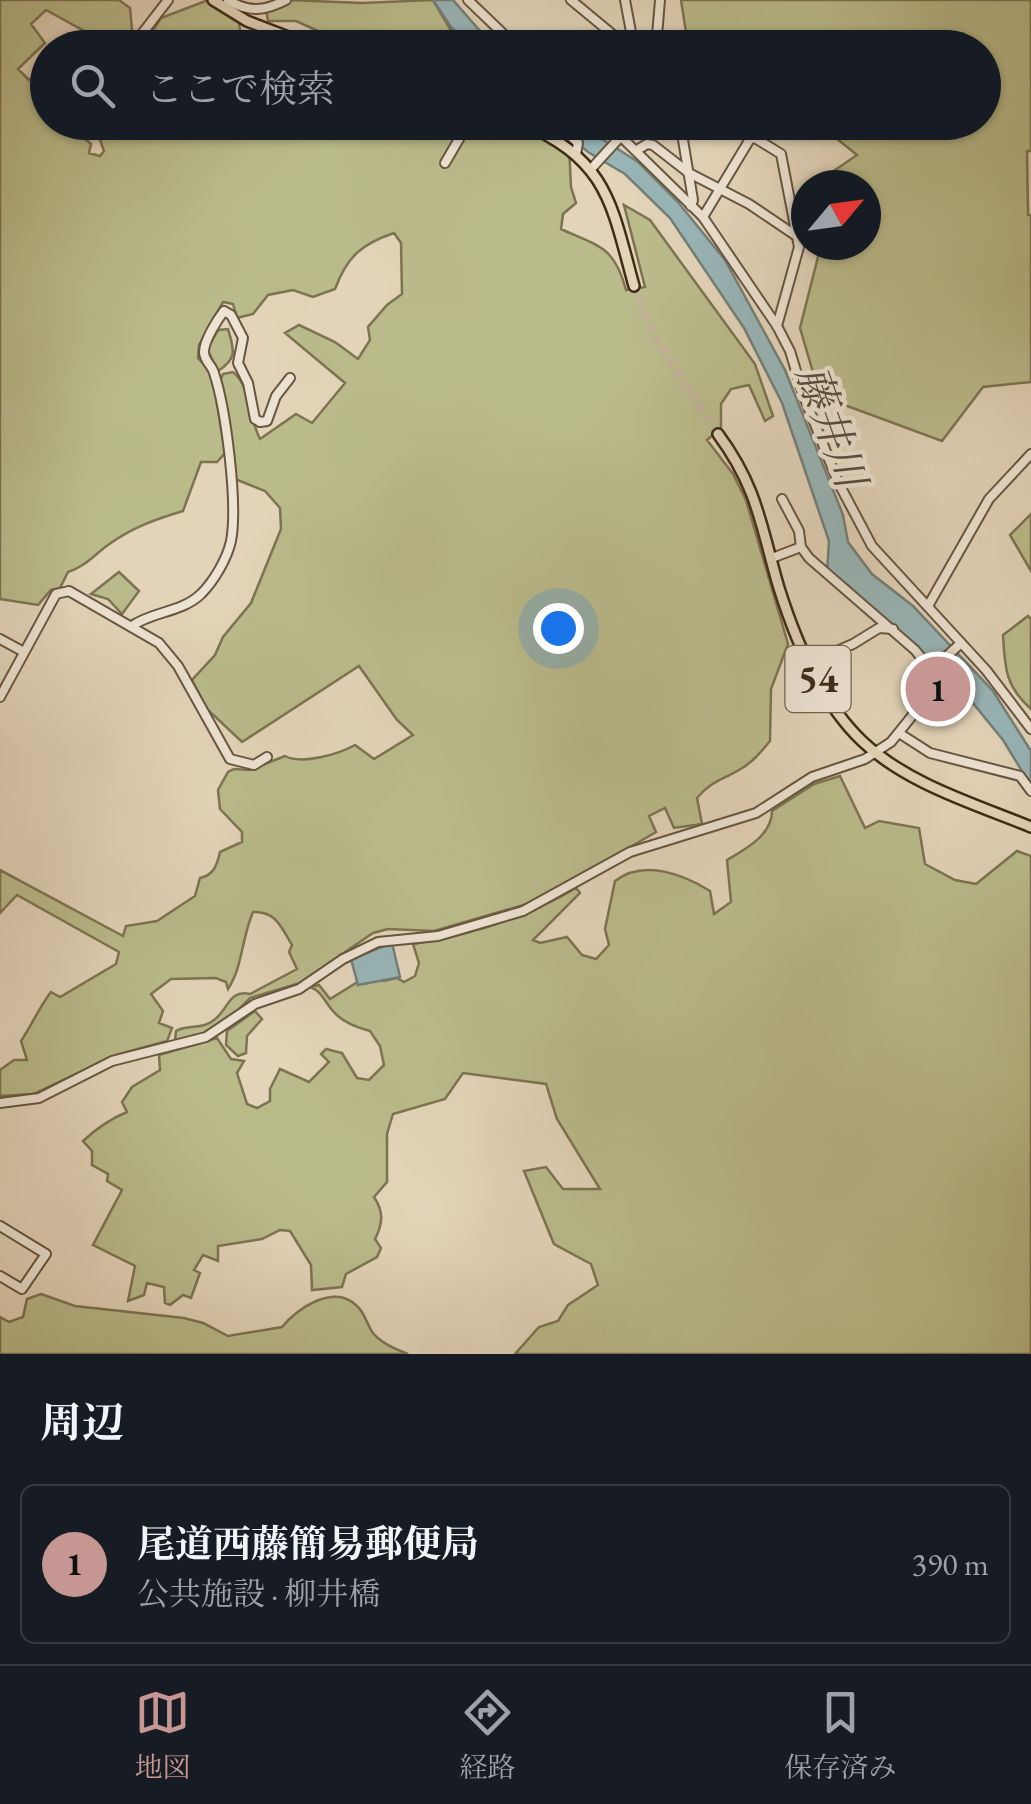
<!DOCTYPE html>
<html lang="ja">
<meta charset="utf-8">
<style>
:root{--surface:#171b24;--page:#20242c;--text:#f1f3f6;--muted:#9ea1a6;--line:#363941;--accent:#c59692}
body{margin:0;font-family:"EB Garamond","Noto Serif JP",serif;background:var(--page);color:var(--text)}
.compass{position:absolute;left:791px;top:170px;width:90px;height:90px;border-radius:50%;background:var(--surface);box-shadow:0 2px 8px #0004;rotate:61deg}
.you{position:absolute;left:558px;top:628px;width:35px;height:35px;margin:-25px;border:8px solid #fff;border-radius:50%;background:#1a73e8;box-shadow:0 0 0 15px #1a73e833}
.badge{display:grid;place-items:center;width:65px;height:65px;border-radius:50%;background:var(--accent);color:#111;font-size:32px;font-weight:700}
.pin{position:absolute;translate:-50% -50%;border:5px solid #fff;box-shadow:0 2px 10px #0006}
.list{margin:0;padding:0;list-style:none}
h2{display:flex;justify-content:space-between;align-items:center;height:130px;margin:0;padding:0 40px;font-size:42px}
h2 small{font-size:32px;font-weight:400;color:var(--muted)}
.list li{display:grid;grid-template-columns:65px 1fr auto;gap:30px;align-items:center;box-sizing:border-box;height:160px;margin:0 20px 20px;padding:0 20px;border:2px solid var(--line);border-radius:15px}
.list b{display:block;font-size:38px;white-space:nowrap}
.list p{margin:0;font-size:32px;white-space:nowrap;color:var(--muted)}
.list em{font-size:32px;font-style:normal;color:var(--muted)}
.icon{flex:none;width:55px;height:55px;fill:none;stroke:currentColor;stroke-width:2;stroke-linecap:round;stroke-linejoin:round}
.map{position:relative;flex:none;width:1031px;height:1354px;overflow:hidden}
.search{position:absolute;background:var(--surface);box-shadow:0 2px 8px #0004;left:30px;right:30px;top:30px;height:110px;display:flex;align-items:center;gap:25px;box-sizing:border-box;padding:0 35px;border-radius:55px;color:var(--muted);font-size:38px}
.sheet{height:310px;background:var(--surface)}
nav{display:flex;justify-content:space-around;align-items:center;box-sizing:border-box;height:140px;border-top:2px solid var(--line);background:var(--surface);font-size:28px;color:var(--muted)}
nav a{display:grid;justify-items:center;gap:5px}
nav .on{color:var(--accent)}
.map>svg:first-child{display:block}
</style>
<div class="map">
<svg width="1031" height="1354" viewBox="0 0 1031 1354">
<rect width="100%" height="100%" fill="#e3d4b9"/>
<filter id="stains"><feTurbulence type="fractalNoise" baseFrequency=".002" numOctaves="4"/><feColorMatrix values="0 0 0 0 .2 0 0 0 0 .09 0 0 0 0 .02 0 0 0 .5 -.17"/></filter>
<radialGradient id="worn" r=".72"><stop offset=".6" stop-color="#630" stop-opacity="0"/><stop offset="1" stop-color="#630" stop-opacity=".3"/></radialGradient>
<g fill="#babb8b" stroke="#7c7451" stroke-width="2.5">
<path d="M0,0H119L130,8L133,41L128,48L95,47V37L46,10L31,24L45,43L18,69L29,80L47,65L48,122L68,123L91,144L89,153L100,156L104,151L94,123L466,122L470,131L494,136L518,125L569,145L571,187L576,203L563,214L561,229C600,247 614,246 626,290L645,287L624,205L650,220L755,364L773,416L765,421L749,385L731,389L721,404V428L707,440L733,474L746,500L788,644L771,689L770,741C761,752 752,763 739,770C722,780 710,782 697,798L702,824L674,828L665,808L649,816L656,832L537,901L434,931L388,929L373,933L300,983L250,998L228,1020L207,1033L175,1040L176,1031C189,1024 202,1030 214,1020C228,1010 229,989 250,994L297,969L289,952L292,945C281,927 276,911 253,912C241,940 243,966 228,989L226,982L216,978L171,979L151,994L163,1011L159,1023L172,1028L167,1041L116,1055L34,1094L0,1096V1070L14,1060H27L21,1041C32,1025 38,1009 51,992L60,997L116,964L119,952L17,895L0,913V870L123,936L126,926L157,921L195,896L200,878C214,875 217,865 220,852L242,842V832L220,809L218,790L228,772L234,769L250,770L285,756C302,765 339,754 355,745L374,759L413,735L397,720L359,666L242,742L207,709L192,680L215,655L223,637L251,603L281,529L280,508L265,491L235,479L218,385L223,374L233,372C251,386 249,419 260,439L296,414L312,423L345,383L285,333L299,325L335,342L358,359L370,340L368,327L387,305L402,294L401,243L394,233C361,244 347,257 335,289L313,297L293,290L268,295L253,314L237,318L233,304L223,302L199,345L198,358L212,373L225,453L217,462H201L183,511C156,519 131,528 108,545C94,555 86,566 68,572L60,588L51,590L38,605L0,599Z"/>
<path d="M208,0H216L237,13L242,40L252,42L262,34L270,38L272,47L146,48L145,43L161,18Z"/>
<path d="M288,0L362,3L433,0L453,34L471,47H392L384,41L352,32L338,40L296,21H268L266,9Z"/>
<path d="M681,0H1031V151H1027L1028,215H1031V382L983,387L942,441L820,396L800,328L821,245H866V185H823L822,179L857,155L821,126L794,123L984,122V48L706,47L686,32Z"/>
<path d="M228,329C234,350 238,358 218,371L207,349L218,330Z"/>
<path d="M1031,514V571L1010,535Z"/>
<path d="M119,572L139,591L122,614L108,599L91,594Z"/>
<path d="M1028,616L1031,619V709C1005,686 1005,668 1003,635Z"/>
<path d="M840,776L865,828L879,821L919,828L925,864L955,880L976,884L1017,851L1031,856V1354H515L539,1327L558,1321L568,1305L598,1285L591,1264L554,1244L524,1171L546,1167L563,1189H600L557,1119L546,1084L463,1073L445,1099L393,1114L387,1134V1182L374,1197C384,1212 383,1223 375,1239L381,1248L377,1257L346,1274L342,1287L312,1290L311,1265L290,1231L280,1230L262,1239L218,1246V1261L203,1255L194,1270L200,1273L191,1298L183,1295L170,1305L165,1303L164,1287L147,1283L144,1295L128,1301L135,1266L93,1245L122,1190L107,1181L108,1174L92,1165V1151L83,1141C96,1129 110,1119 127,1112L122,1102L132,1087L160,1070L159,1055L217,1038L231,1059L244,1061L237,1073L247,1104L257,1108L270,1101V1089L280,1069L309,1082L329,1062L321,1054L326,1049L342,1053L357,1078L369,1080L384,1065L380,1046L370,1031C356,1027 342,1022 333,1011C324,1001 322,992 311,987L319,985L330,999L364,978L384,981L397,978L404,982L415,976L419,963L413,944C471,935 526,918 576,888L580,893L533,940L540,943L567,937L582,955L596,959L609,945L605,929L615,881C643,859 683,874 710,891L714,914L731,902L727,860C746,849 772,835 772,811L814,784Z"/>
<path d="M255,1011L262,1019L247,1036L246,1053L238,1056L226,1045L227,1031Z"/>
<path d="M41,1294L75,1306L184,1318L203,1323L228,1336L282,1327C297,1308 335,1283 357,1306C365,1313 367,1325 373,1333C382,1344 396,1349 408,1354H0V1317L9,1322L23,1317L27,1299Z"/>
</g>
<g fill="#98b6b8" stroke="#747f78" stroke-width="2.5">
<path d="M433,0H453L494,47H472L451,27Z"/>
<path d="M553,123H577L638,162L677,201L725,260L785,370L843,515L848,542L872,574L913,606L993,691L1031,751V786L1003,740L954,680L827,573L829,541L782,403L744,328L670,218L625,174L588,152Z"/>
<path d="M392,943L400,977L358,985L351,959Z"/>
</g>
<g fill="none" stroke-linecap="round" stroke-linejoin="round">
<path stroke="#c2b299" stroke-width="9" stroke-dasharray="9 4.5" stroke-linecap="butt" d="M634,286L653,335L718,434"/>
<g stroke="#675640" stroke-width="12">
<g id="minor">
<path d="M228,0C249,13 265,11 286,0"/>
<path d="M468,0L518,48"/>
<path d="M571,0L629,48"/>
<path d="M625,0L634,48"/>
<path d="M131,48L168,0"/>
<path d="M660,48L657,36L660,0"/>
<path d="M555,122L578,143L576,154"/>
<path d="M606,122L703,217L777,326L790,351L803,394L838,482L872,546L986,670L1031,729"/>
<path d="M680,122L693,200L691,206"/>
<path d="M637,150L647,144L653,145L689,173L749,204L795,235"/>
<path d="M445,163L469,122"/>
<path d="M591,169L634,122"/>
<path d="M703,217L750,139L755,138L781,154L799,247L777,326"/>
<path d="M782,499L799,531L801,547L809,558L915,650L932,671"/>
<path d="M772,558L801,547"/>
<path d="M928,606L989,499L1031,454"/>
<path d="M132,626C153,611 181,613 201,594C214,581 227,559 231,541C238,504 226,409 214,373C212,365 204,361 204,352C204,341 217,320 224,311L231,315L243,338L238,363L248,383L255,419L260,422L267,421L276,396L290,378"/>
<path d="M0,639L24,652"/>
<path d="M809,663L853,644L879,628L893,629"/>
<path d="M0,697L56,594L69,591L159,643L178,666L230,759L254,765L267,757"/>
<path d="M899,733L930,753L1020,776L1031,791"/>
<path d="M0,1103L39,1098L112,1061L206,1037L255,1004L299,989L343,959L378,942L438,936L523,911L630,852L756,813L812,777L865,759L891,742L912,716L934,668L961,643"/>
<path d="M0,1226L46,1254L22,1289L0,1276"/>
</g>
</g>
<g stroke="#3e2c17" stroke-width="14">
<g id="major">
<path d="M213,0L247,21L317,48"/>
<path d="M520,122C608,160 611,202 634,286"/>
<path d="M718,434C758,488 761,527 779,588C796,642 821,702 862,741C907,784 975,804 1031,827"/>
</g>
</g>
<use href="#minor" stroke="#ede3d2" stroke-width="8"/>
<use href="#major" stroke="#e3d4b9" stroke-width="9"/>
</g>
<g text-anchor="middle" stroke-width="9" stroke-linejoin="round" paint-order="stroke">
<rect fill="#ede3d2" stroke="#72634f" stroke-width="2.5" x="785.5" y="646" width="65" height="66" rx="8"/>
<g font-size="38" font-weight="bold" fill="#3e2c17">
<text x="818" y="692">54</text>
</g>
<g font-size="42" font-style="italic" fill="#544e3f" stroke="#ede3d2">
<text transform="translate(832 426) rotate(70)" y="15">藤井川</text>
</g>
</g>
<rect width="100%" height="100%" filter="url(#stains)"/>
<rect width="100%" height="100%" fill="url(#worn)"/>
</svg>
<svg class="compass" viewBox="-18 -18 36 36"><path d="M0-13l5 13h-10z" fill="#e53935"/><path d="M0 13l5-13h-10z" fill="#9ea1a6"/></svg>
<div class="you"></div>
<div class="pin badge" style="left:938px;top:689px">1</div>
<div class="search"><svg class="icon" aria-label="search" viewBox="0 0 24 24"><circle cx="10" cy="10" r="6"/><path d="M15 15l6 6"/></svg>ここで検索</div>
</div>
<section class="sheet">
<h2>周辺<small></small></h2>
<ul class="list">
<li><span class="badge">1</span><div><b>尾道西藤簡易郵便局</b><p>公共施設 · 柳井橋</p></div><em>390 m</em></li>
</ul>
</section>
<nav>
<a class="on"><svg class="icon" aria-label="map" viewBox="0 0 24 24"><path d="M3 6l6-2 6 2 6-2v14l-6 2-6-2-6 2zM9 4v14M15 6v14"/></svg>地図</a>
<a><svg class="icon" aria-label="directions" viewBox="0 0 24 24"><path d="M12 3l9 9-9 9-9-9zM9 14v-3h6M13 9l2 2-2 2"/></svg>経路</a>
<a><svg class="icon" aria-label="saved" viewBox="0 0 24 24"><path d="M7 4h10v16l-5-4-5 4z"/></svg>保存済み</a>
</nav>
